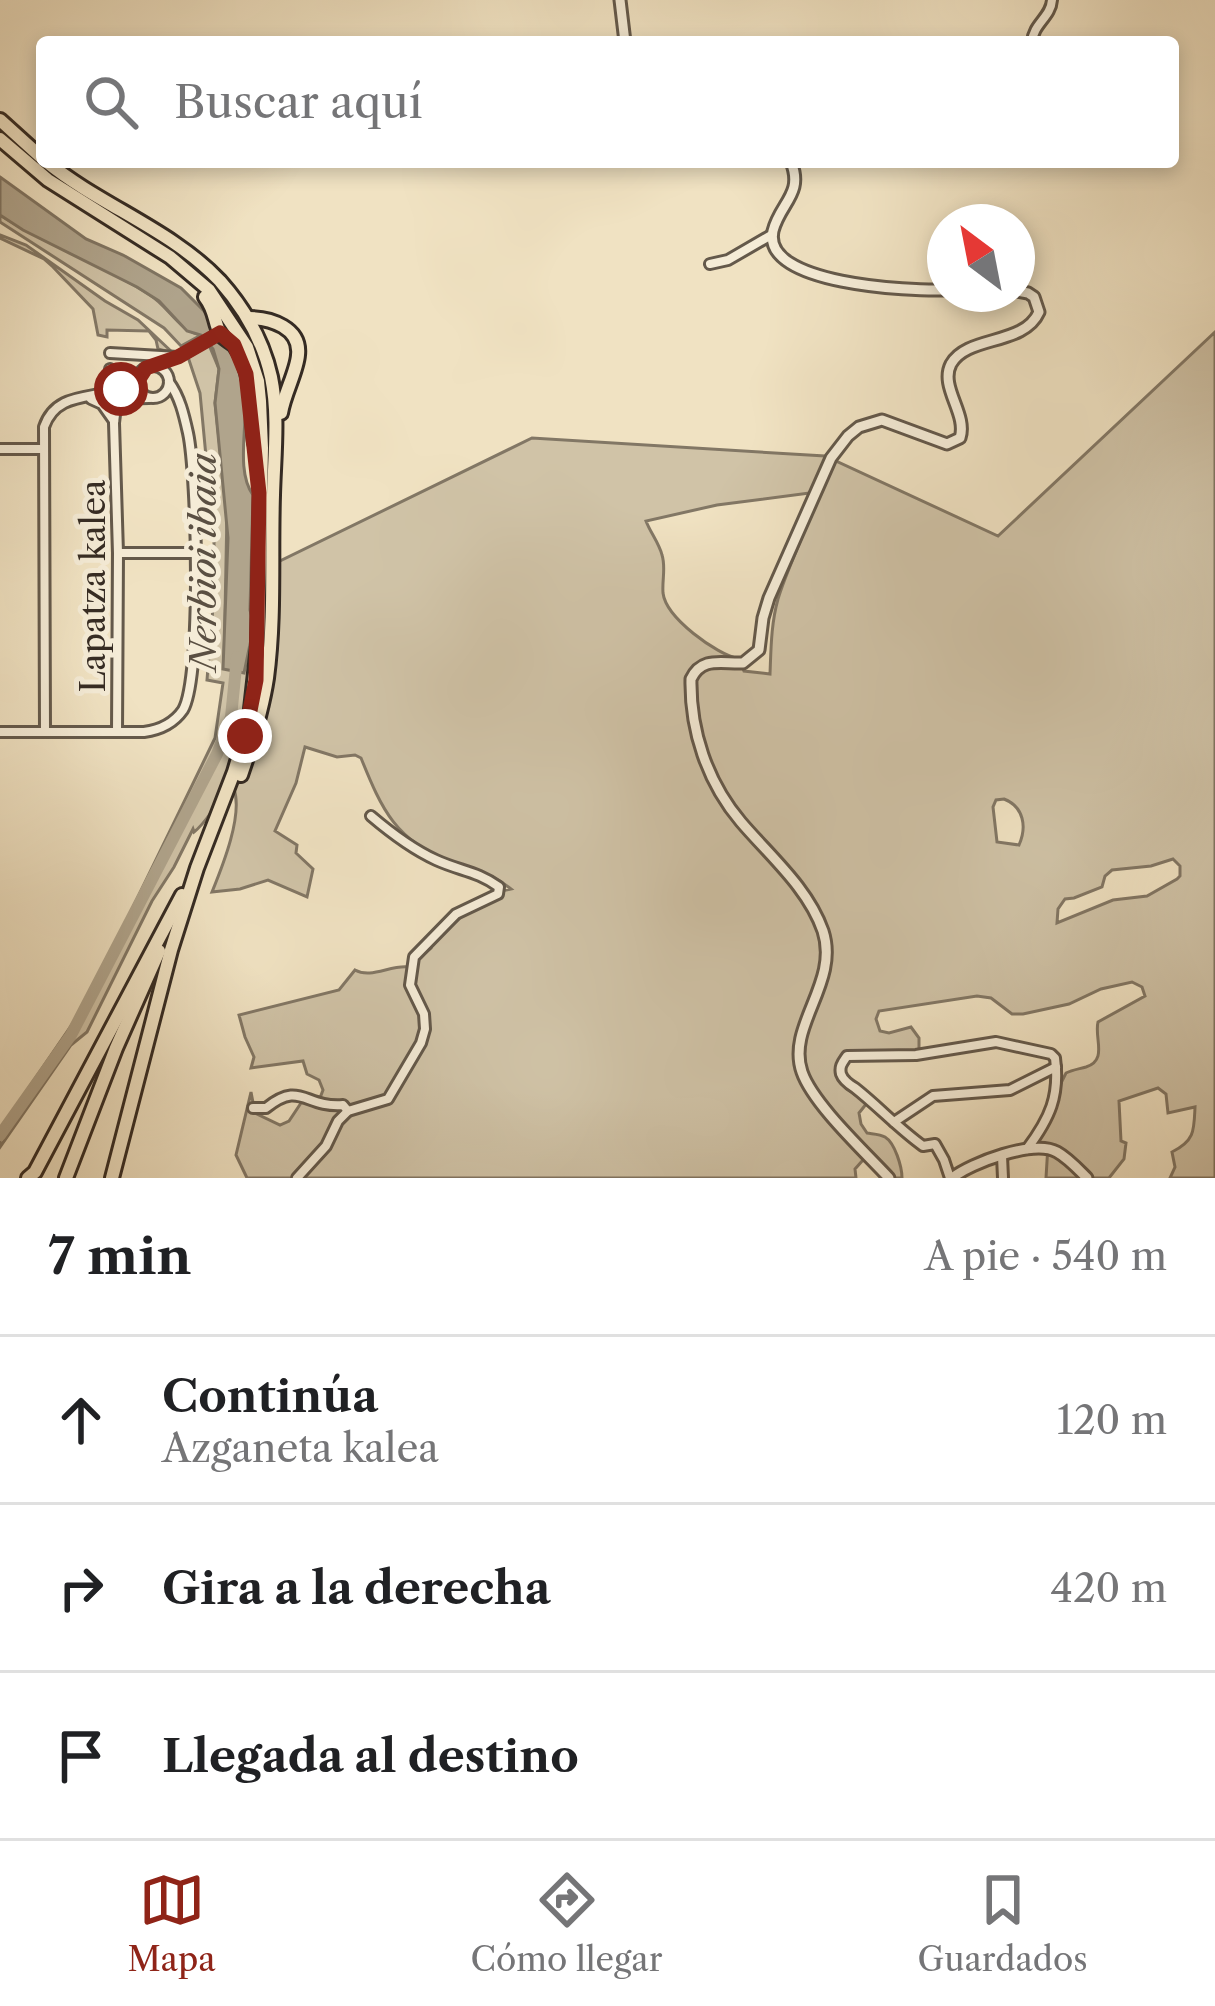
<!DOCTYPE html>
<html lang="es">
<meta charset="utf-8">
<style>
:root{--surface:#fff;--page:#f2f2f2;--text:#202124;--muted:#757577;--line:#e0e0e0;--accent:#8f2418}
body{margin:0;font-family:"Libre Caslon Text",serif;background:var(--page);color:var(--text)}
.compass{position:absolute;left:927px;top:204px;width:108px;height:108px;border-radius:50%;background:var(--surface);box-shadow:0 6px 18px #0003;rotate:328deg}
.stop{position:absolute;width:36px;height:36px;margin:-27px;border:9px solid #8f2418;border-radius:50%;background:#fff}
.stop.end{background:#8f2418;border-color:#fff;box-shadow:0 3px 12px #0008}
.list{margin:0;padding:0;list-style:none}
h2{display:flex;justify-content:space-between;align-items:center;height:156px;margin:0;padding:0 48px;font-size:51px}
h2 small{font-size:39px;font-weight:400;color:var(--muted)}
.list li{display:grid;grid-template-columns:78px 1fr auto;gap:36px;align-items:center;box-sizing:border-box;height:168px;padding:0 48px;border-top:3px solid var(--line)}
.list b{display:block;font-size:45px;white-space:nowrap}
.list p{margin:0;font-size:39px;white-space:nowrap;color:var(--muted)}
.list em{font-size:39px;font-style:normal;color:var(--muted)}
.icon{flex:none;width:66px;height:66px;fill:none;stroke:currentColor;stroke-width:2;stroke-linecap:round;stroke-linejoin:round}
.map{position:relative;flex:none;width:1215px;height:1178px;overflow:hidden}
.search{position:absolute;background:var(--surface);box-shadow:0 6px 18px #0003;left:36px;right:36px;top:36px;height:132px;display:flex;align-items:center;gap:30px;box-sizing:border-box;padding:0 42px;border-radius:12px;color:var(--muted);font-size:45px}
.sheet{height:660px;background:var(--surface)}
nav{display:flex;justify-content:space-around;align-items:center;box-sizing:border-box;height:168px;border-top:3px solid var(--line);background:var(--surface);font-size:33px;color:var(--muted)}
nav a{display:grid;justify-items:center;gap:6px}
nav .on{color:var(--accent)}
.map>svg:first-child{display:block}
</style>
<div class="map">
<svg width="1215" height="1178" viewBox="0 0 1215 1178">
<rect width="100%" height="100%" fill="#f0e2c2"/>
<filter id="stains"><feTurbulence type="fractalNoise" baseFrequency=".00167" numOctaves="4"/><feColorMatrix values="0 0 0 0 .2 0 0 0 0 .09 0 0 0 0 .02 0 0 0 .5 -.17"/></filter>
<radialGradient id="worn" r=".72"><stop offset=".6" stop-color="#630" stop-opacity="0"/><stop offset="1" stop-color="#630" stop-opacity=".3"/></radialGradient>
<g fill="#d0c3a7" stroke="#827765" stroke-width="3" fill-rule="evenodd">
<path d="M0,215C48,246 102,264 150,295C169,307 179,331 201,335L181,346L164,328L0,222Z"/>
<path d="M0,235L26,245L105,301L138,320L173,353L158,349L156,340L149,331L107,330V337L98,335L93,309L53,267L44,259L0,238Z"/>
<path d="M1215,332V1178H1170L1175,1167L1172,1152C1195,1141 1194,1130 1195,1107L1168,1113L1166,1094L1158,1088L1119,1101L1121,1141L1126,1143L1124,1159L1109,1178H1046L1048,1145L1032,1141L1066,1073C1072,1070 1079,1069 1086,1067C1108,1060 1094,1038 1098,1022L1145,996L1142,987L1132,982L1101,989L1069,1004L1023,1014H1012L991,998L977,996L879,1011L876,1019L880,1031L889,1033L911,1027L919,1038V1053L846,1054L840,1075L847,1089L867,1103L859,1113L861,1124L867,1133C873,1134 880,1134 885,1137C895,1143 902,1167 902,1178H891L863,1160L855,1169L856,1178H247L236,1155L251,1092L255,1113L280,1125L289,1121L301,1103L320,1098L323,1090L319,1080L307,1074L303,1061L251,1068L254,1057L245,1037L239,1015L339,990L355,970C371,979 390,965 408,967L431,948V943L468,911L473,903L491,893L511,889C488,871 476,872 451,862C396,841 382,810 361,758L355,755L337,757L305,747L296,783L275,831L297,845L296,853L313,869L307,897L268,880L240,889L212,892C223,865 243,815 234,789C216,798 210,820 194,832L193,829L174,867L152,901L87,1032L71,1045L0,1147V1130L86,1004L215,738L223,683L207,680L214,595V541L200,393L188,357L209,345L219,369L215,403L227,512L224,664L239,581L532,438L825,456L998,536ZM817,492C808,530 789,563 778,599C771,624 771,649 770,674L744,671L739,659C716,654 666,618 663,593C662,580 666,567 662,555C659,543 650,532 646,521L717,505ZM1004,799C1024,807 1027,827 1019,845L997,842L993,807L996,800ZM1173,859L1180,866V876L1177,879L1147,896L1113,900L1057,923L1058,909L1065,899L1074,898L1102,887L1105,876L1112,870L1151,866Z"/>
</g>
<path fill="#b0a48c" stroke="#7f7462" stroke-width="3" d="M0,177L86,239L123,255L181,288L208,315L210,327L218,342L233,350C239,369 244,387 245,408C246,434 237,473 253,495L250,610L254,625L244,673L223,669L228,538L215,403L219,369L213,349L201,335L187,331L159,301L137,287L23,230L0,215Z"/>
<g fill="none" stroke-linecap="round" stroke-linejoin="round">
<path stroke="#b0a48c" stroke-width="12" d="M0,1135L71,1035L217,754L231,717L237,657"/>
<g stroke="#64594b" stroke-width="14">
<g id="minor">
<path d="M1032,42C1033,24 1051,17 1052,0"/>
<path d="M710,264L728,260L773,234"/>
<path d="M110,353L178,357"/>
<path d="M178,357L220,333"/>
<circle cx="153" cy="382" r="16"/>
<path d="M110,369L135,381"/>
<path d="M91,399L102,404L114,421"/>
<path d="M116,399L149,398"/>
<path d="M0,449H43"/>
<path d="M118,553H194"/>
<path d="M0,732H144C159,730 174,723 183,710C202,677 197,475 188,433C184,415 180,397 169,382"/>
<path d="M45,732L44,427C57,389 97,401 126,386"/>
<path d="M117,732L118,553L114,423L116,406L131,381"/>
<path d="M253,1108H266C301,1080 304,1108 343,1105L348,1111"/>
<path d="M894,1122L933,1096L1010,1090L1056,1067"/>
<path d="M1002,1156L1003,1178"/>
<path d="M297,1178L326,1146L338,1121L348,1111L388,1099L421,1043L425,1029L424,1014L410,985L414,957L456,914L498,894L499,887C477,871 460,871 436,860C412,849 391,833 371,816"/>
<path d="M950,1178L944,1160L935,1144L923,1146C898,1128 879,1107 855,1088C850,1085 843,1080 841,1074C839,1066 843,1062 847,1056L916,1055L996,1042L1051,1054L1055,1058C1060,1096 1050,1118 1027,1149"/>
</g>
</g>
<g stroke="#64594b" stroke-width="15">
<g id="tertiary">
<path d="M620,0L625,42"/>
<path d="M791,162C804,194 780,203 773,231C761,285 911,291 945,290"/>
<path d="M889,1178C865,1152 813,1104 802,1072C786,1026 840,983 823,931C808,888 770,856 741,822C707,782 690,730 691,679C702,656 722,664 743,663L759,650L763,618L769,598L831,458L848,436L859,427L882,420L947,444L960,438C968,414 939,387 951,364C967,335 1024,346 1039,312L1034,297L1028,293L1017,291"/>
<path d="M952,1178C971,1163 1034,1139 1057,1152C1068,1158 1078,1169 1087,1178"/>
</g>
</g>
<g stroke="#352b23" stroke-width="18">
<g id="primary">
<path d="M0,120L42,158"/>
<path d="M0,139L48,180L170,257L209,290L247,347L258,381L260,401L262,448L258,646L250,718L234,772L197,868L171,950L112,1178"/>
<path d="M47,162C101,206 172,230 220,281C244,308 263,341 271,377C279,416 274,456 273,495C271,556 275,617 267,678C262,711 252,743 241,775"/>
<path d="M205,297C216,311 214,323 220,333C223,339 231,341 235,346C254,372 252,412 255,443"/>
<path d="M249,318C271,318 301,328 298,355C297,371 284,394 281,413"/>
<path d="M28,1178L35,1172L182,895"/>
<path d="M66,1178L116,1048L159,951"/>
</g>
</g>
<use href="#minor" stroke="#f5ecd7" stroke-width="8"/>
<use href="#tertiary" stroke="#f5ecd7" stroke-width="9"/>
<use href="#primary" stroke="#f0e2c2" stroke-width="12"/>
</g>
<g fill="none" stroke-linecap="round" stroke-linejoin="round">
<path stroke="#8f2418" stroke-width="15" d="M121,389L131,381L137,382L146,368L178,357L220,333L234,345L246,374L259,493L256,680L245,736"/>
</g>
<g text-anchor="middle" stroke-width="10" stroke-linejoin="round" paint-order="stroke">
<g font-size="33" fill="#352b23" stroke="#f5ecd7">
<text transform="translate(93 586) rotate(-90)" y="12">Lapatza kalea</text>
</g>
<g font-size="36" font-style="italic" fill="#5a4f42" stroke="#f5ecd7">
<text transform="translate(203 562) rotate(-90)" y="13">Nerbioi ibaia</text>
</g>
</g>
<rect width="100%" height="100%" filter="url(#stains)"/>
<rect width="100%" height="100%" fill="url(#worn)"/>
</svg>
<svg class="compass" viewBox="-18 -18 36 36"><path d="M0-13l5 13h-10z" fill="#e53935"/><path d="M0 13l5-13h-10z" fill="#757577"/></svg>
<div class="stop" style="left:121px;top:389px"></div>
<div class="stop end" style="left:245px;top:736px"></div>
<div class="search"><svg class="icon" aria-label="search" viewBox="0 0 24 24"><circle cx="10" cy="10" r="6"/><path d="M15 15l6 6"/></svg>Buscar aquí</div>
</div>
<section class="sheet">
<h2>7 min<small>A pie · 540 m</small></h2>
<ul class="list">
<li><svg class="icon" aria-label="ahead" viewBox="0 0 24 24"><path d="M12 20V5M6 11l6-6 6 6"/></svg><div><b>Continúa</b><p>Azganeta kalea</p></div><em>120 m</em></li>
<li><svg class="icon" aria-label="right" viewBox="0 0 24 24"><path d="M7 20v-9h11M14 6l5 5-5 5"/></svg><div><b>Gira a la derecha</b></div><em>420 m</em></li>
<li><svg class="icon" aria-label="arrive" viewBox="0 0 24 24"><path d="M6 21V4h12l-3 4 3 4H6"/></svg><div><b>Llegada al destino</b></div></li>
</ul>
</section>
<nav>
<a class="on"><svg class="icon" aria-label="map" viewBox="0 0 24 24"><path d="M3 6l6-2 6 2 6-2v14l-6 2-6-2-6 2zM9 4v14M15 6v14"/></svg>Mapa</a>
<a><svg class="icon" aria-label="directions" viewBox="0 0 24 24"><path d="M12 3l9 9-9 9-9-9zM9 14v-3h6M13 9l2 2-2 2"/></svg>Cómo llegar</a>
<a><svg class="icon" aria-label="saved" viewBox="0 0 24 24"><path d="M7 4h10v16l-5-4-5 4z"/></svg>Guardados</a>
</nav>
